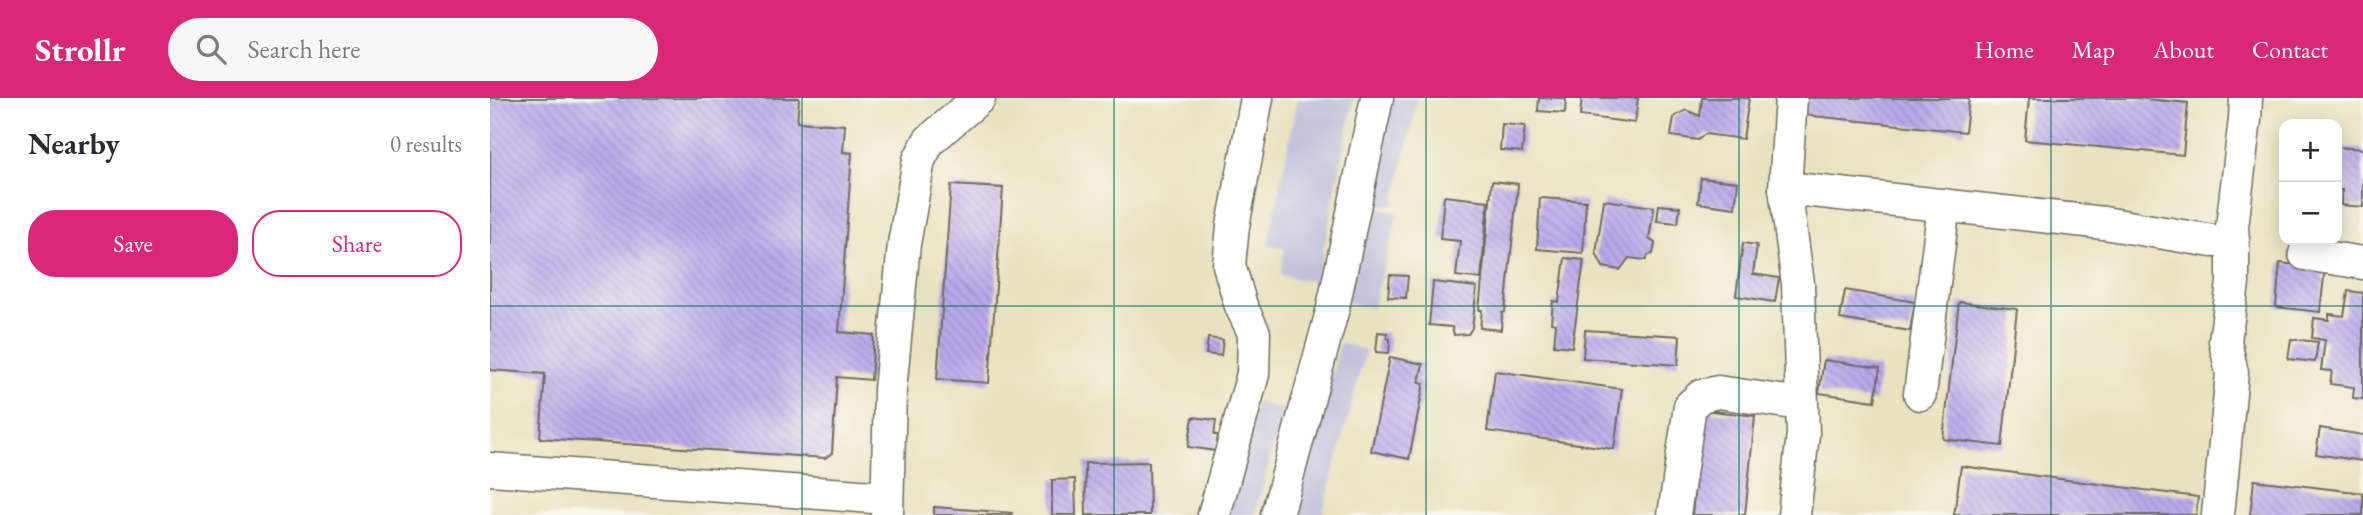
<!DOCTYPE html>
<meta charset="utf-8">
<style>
:root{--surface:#fff;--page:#f7f7f7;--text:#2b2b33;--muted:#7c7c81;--line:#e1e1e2;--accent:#db2777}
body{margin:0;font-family:"EB Garamond",serif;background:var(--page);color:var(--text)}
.controls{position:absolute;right:21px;top:21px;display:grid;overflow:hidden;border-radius:14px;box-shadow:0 4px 18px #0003}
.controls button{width:63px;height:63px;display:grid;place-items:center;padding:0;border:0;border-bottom:2px solid var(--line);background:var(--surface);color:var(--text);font:35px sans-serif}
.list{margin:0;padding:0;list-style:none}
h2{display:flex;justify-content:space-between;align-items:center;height:91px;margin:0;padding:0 28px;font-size:30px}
h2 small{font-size:23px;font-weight:400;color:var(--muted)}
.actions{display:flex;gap:14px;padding:21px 28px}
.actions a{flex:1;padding:16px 0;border:2px solid var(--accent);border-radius:28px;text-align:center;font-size:24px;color:var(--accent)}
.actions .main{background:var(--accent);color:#fff}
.icon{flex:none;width:38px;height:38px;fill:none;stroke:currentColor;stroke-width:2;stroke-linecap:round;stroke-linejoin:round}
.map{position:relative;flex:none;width:1873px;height:417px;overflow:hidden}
header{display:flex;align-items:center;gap:42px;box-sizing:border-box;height:98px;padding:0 35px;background:var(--accent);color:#fff}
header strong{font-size:33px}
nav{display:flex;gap:38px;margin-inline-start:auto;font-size:24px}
.search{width:490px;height:63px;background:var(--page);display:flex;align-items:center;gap:18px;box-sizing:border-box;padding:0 24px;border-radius:38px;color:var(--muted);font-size:26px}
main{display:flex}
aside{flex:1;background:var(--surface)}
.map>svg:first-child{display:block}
</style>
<header>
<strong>Strollr</strong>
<div class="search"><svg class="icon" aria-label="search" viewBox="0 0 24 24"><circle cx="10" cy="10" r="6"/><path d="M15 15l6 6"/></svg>Search here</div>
<nav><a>Home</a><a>Map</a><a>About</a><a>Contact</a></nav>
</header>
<main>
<aside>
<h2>Nearby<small>0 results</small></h2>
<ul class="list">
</ul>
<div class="actions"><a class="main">Save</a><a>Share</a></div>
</aside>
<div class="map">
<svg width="1873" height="417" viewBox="0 0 1873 417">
<defs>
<pattern id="building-back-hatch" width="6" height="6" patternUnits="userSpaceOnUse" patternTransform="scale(1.75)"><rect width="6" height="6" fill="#baa9ed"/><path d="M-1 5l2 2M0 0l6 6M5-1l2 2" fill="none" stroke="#978ac0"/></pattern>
</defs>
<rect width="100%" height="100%" fill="#fbf7ec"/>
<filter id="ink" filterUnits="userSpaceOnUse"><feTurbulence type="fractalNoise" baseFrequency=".0143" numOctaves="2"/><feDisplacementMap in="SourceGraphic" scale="14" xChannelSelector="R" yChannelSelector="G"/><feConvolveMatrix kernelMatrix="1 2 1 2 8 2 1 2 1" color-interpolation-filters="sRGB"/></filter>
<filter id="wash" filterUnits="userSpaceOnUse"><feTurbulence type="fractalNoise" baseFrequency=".00686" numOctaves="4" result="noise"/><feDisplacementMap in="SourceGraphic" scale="28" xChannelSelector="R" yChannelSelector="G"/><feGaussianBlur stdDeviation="1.57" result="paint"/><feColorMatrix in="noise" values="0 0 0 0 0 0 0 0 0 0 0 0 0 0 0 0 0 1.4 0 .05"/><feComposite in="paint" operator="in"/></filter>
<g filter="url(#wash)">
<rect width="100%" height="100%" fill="#e9e2c0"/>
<g fill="#c2c2dc">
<path d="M808,0H864L827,185L790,177L795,151L778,147Z"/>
<path d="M899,0H928L904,108L877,103Z"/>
<path d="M881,107L908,115L883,210L856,204Z"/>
<path d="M850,245L876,252L832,417H804Z"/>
<path d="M766,304L793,311L765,417H737Z"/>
</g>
<g id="blocks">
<g fill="url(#building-back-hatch)">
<path d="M0,0H309L307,24L355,27L353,54L362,55L349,234L384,237L381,282L347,279L342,355L335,360L50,340L55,276L0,272Z"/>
<path d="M1049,0H1076L1075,15L1048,13Z"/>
<path d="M1092,0H1148L1145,25L1090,18Z"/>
<path d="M1212,0H1259L1253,41L1215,36L1208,42L1181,38L1184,19L1196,12L1210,18Z"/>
<path d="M1316,0H1479L1475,34L1314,17Z"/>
<path d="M1539,0H1645L1698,5L1693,57L1535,42Z"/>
<path d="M1012,26L1035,28L1032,54L1010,52Z"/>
<path d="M1847,49L1873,51V109L1851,107L1852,92H1847Z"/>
<path d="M1211,80L1248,84L1245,110L1208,105Z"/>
<path d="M1002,83L1028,86L1015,214L1012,215L1011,232L990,230L992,212H989Z"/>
<path d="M461,87L513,90L499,285L447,281Z"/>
<path d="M954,98L998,103L991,181L966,178L970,143L950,141Z"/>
<path d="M1050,100L1096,103L1093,155L1047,151Z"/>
<path d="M1114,102L1164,109L1159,141L1165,145L1163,156L1158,157L1156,162L1139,160L1130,172L1113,169L1106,155Z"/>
<path d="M1169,107L1190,109L1188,125L1167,123Z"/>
<path d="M1253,145L1267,147L1263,176L1289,180L1285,204L1246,198Z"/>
<path d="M1075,160L1094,162L1082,249L1064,247L1066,226L1061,225L1063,203L1069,204Z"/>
<path d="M1790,165L1835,170L1830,214L1786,209Z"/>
<path d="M900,177L918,178L916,200L898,199Z"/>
<path d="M943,184L987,189L982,230L978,236L964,237L962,229L939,227Z"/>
<path d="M1355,192L1425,204L1420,233L1350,221Z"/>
<path d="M1858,193L1873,195V301L1863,300L1864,289L1840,286L1842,273L1831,272L1835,242L1822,240L1824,220L1839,222V216L1854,218Z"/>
<path d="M1469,204L1527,211L1512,348L1453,341Z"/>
<path d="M1095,232L1190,238L1188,267L1093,260Z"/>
<path d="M888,234L897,235V240L900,241L899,255L886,254Z"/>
<path d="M718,240L733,242L731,258L716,256Z"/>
<path d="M1801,241L1828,244L1825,264L1798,261Z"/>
<path d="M900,259L933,266L929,284L934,285L919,361L881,353Z"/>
<path d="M1334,262L1390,270L1385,303L1329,295Z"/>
<path d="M1005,273L1132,291L1124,351L997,333Z"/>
<path d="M1213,312L1265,318L1255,417H1202Z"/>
<path d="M703,319L726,322L724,337H728L726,353L698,349Z"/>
<path d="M1830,330L1873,337V363L1826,356Z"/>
<path d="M659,364L660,417H596L595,365Z"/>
<path d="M1471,368L1708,399L1706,417H1464Z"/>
<path d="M585,381L586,417H562V382Z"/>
<path d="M1764,382L1873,395V417H1760Z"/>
<path d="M444,409L522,415L521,417H444Z"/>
</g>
</g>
</g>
<g filter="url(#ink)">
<use href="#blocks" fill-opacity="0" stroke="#6e6b5f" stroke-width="2"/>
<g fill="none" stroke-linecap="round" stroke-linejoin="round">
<g stroke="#6e6b5f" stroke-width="35">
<g id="minor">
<path d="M1301,0L1295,90L1308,186L1313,336L1304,417"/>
<path d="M1295,90L1614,125L1722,143H1743L1742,129L1755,21L1756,0"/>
<path d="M1815,156L1873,165"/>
<path d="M1430,296L1454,107"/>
<path d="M0,371L397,400"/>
<path d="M397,417L400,292L414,146L429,62L439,43L489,0"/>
<path d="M724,417L763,276L764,235L751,208L739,167L743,128L767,0"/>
<path d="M787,417L843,210L887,0"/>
<path d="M1184,417L1200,308L1211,298L1228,294L1311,306"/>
<path d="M1728,417L1742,275L1735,243L1743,185V143"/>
</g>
</g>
<use href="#minor" stroke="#fff" stroke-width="32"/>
</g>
</g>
<path fill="none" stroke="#0f766e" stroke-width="2" stroke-opacity="0.55" d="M312,0V417M624,0V417M936,0V417M1249,0V417M1561,0V417M0,208H1873"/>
</svg>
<div class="controls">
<button>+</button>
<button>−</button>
</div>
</div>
</main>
